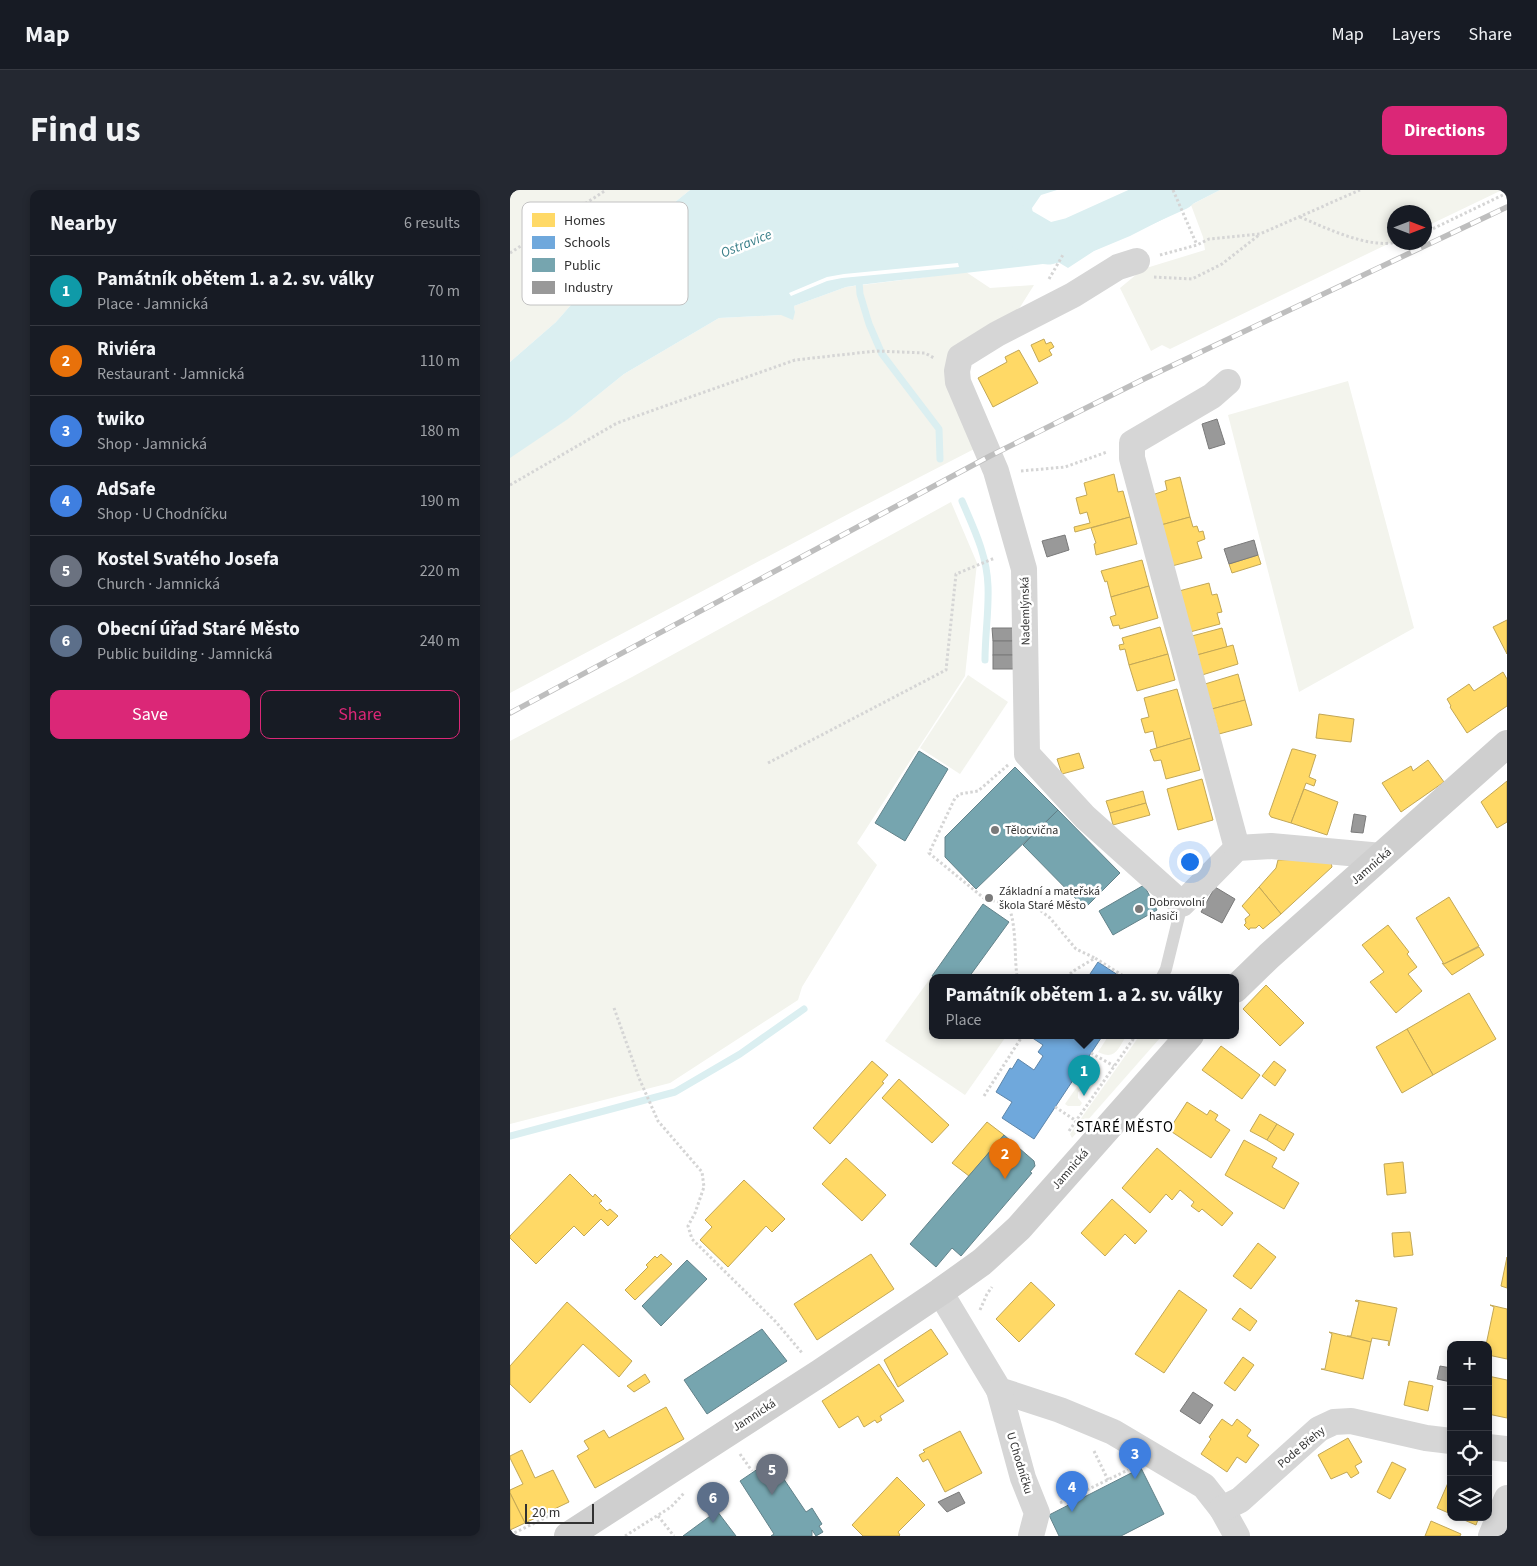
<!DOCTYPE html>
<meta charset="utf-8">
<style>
:root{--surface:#171b24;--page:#242831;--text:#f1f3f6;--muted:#9ea1a6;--line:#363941;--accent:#db2777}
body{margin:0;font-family:"Source Sans 3",sans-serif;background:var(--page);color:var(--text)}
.controls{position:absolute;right:15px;bottom:15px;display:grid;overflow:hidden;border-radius:10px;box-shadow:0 2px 8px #0003}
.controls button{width:45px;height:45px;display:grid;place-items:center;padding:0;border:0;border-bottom:1px solid var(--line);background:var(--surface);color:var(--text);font:25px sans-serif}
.compass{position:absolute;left:877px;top:15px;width:45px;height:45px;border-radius:50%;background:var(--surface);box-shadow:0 2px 8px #0003;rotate:90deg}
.scale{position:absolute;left:15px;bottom:12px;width:69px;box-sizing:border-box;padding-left:5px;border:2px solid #323232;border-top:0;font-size:14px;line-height:18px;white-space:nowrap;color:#323232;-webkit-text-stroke:4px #fff;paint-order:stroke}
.you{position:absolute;left:679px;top:671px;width:18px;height:18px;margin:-12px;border:4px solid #fff;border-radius:50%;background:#1a73e8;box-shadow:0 0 0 8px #1a73e833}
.badge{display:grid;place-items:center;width:32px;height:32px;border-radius:50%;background:var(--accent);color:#fff;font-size:16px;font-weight:700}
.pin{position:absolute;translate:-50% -41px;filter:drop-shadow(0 1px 2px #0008)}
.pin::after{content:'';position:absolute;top:26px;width:18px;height:15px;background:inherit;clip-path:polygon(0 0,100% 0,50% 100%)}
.popup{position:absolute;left:419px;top:784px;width:310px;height:65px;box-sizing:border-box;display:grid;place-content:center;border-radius:10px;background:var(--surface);filter:drop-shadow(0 1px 4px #0005);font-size:16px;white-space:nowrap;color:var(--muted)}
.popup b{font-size:19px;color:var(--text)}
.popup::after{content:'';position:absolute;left:50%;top:100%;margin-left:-10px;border:10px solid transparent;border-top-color:var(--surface)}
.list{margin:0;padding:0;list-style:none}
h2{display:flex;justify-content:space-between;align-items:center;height:65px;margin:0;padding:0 20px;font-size:21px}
h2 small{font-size:16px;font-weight:400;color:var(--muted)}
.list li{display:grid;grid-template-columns:32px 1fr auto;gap:15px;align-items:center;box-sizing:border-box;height:70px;padding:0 20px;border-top:1px solid var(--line)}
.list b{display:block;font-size:19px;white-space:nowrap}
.list p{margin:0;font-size:16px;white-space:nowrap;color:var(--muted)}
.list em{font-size:16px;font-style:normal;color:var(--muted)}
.actions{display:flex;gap:10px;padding:15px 20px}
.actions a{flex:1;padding:11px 0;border:1px solid var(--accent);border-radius:10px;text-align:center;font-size:18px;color:var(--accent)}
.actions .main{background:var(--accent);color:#fff}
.icon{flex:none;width:28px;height:28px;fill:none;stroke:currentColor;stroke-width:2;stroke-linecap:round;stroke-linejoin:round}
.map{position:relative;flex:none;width:997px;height:1346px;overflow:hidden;border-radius:10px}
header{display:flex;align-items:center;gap:30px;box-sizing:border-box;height:70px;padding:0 25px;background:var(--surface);border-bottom:1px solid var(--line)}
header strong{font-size:24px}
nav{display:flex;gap:28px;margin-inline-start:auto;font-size:18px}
.intro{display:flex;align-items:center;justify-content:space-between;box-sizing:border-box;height:120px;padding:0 30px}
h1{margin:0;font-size:35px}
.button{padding:12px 22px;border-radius:10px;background:var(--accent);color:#fff;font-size:18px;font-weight:700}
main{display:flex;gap:30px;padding:0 30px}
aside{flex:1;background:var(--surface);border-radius:10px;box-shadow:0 2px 8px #0003}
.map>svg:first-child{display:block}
</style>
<header>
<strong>Map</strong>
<nav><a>Map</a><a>Layers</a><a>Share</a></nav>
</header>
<div class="intro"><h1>Find us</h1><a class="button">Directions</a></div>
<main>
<aside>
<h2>Nearby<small>6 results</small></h2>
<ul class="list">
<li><span class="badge" style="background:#0f9aa8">1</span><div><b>Památník obětem 1. a 2. sv. války</b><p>Place · Jamnická</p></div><em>70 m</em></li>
<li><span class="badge" style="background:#e8710a">2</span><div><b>Riviéra</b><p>Restaurant · Jamnická</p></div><em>110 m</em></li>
<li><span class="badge" style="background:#3f7fe0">3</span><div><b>twiko</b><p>Shop · Jamnická</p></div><em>180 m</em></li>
<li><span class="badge" style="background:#3f7fe0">4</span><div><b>AdSafe</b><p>Shop · U Chodníčku</p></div><em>190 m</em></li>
<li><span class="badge" style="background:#6b7280">5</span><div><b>Kostel Svatého Josefa</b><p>Church · Jamnická</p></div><em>220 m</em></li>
<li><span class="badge" style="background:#5c6f8a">6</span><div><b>Obecní úřad Staré Město</b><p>Public building · Jamnická</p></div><em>240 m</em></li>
</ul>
<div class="actions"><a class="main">Save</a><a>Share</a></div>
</aside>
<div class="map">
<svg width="997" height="1346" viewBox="0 0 997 1346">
<rect width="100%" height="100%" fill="#fff"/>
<g fill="#f3f4ed">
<path d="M0,0H180L117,51L46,132L0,172Z"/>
<path d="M710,0H992L915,37L914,22H884V51L660,159L652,155L641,161L610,98L633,79L695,60L693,47L681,15Z"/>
<path d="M456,82L480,98L524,95L507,122L447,159L470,256L342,322L0,503V267L59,228L114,184L209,128L271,125L285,122L284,116L336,97Z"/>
<path d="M838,191L904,438L789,502L718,225Z"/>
<path d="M441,312L467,373L455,486L347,653L367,675L292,797L288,810L160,893L0,934V551L122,487Z"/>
<path d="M458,485L498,512L450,584L410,558Z"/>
<path d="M422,786L424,787L423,845H497L455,905L375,851Z"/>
<path d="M599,845H617C608,858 606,871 588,862Z"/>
<path d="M630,845H645L650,848L562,948L560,944Z"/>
<path d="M585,871L591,879V883L580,900L576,898L568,902V908L572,913L570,916H558L555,914Z"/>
</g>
<path fill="#dbeff1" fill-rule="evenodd" d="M180,0H547L531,5L522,18L524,30L533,40L550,43L586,38L668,0H710L620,46L584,61L558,78L548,72C482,81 415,87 349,95L336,97L284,116L285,122L283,130L271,125L209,128L114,184L58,229L0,268V172L46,132L117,51ZM448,73L449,77L332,88L317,91L281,106L279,103L317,87L334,84Z"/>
<path fill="#fff" d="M662,0H669L677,20L669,24L659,1Z"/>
<g fill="#ffd966" stroke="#c2a756">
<path d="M534,149L536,154L541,152L544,157L539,160L542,165L529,172L521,155Z"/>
<path d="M509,160L528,193L483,217L468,188L497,172L495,167Z"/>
<path d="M604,284L608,302L613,301L620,327L565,342L564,337L580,333L577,322L570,324L566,308L577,305L574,293Z"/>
<path d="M670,287L680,327L651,335L642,305L657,300L655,291Z"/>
<path d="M620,327L627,354L586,365L584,354L586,353L581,338Z"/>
<path d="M680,327L683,337L687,336L689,342L693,341L695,349L687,352L692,368L662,376L651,335Z"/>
<path d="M748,365L751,374L722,383L719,374Z"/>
<path d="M632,370L639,396L601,407L597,391L595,392L591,381Z"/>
<path d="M699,393L702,405L707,404L712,422L707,423L710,434L680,442L669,401Z"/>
<path d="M639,396L648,428L610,439L609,435L603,436L600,427L606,425L601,407Z"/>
<path d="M997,430V464L983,437Z"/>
<path d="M650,437L658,464L619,475L615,459L610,460L609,455L614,454L612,448Z"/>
<path d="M712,438L717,457L687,465L682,446Z"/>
<path d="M723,455L728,474L692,485L687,465Z"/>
<path d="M658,464L665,490L627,501L619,475Z"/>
<path d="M993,482L997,489V516L957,543L940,517L941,516L937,509L959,494L964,501Z"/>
<path d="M728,484L735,510L702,519L695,494Z"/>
<path d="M667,499L681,548L647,558L643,541L635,543L631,529L639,527L634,508Z"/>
<path d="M735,510L742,535L709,544L702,519Z"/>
<path d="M809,524L844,529L841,552L806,548Z"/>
<path d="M681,548L690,580L656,589L651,570L644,571L640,560Z"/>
<path d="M782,559H784L806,565L799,587L806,590L804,596L796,593L781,633L761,627L759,624Z"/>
<path d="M569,563L574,578L552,584L547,569Z"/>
<path d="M918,570L934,592L891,622L872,593L901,576L903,581Z"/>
<path d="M692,589L703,630L668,640L657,599Z"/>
<path d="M997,591V632L987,638L971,612Z"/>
<path d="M794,599L828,612L817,645L781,633Z"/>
<path d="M633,601L636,613L600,623L596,611Z"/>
<path d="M636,613L640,625L603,635L600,623Z"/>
<path d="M820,668L822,677L771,724L749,697L766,678L768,670Z"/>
<path d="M749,697L771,724L753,739L749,735L746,738H740L739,740L734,735L736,733L735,729L740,725L732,716Z"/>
<path d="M939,707L969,756L934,774L906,728Z"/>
<path d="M878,735L899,762L897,764L907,777L898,784L912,801L886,823L860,792L874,782L852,755Z"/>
<path d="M969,757L974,765L942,785L932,773L934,774Z"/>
<path d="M756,795L794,833L770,856L733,819Z"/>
<path d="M959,803L986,849L923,885L897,839Z"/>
<path d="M897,839L923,885L892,903L866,857Z"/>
<path d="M711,856L750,885L732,909L692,880Z"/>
<path d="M362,871L378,885L372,892L374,893L320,954L303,938Z"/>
<path d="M764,871L776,880L765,896L752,886Z"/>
<path d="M389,889L439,935L422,953L372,908Z"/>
<path d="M677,912L697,925L700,920L708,925L705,930L720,940L701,968L659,940Z"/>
<path d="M750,924L767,934L757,950L740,941Z"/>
<path d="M477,932L494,945L459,986L442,973Z"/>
<path d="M767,934L784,944L774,961L757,950Z"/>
<path d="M734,950L767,968L762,977L789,993L774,1019L715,985Z"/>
<path d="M647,958L723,1023L712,1036L692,1019L689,1022L681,1016L684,1012L670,1000L662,1010L656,1004L640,1023L612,998Z"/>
<path d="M336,968L376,1005L352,1031L312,994Z"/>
<path d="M893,972L896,1003L877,1005L874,974Z"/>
<path d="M60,984L83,1007L85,1004L92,1011L89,1013L97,1021L100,1019L108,1026L98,1036L91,1029L74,1046L64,1036L26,1074L0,1048V1046Z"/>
<path d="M234,990L275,1029L262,1042L256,1036L218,1077L190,1050L202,1037L195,1030Z"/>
<path d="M602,1009L637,1041L625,1054L615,1044L595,1066L571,1043Z"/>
<path d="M900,1042L903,1065L884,1067L882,1043Z"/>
<path d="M748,1053L766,1067L741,1099L723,1086Z"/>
<path d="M151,1064L162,1074L125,1110L115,1100L138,1077L136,1075L145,1066L147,1068Z"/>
<path d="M361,1064L384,1099L307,1150L284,1114Z"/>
<path d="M997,1067V1098L991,1096Z"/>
<path d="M521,1092L545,1115L509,1152L486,1129Z"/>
<path d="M669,1100L697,1120L654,1183L625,1164Z"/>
<path d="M846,1110L887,1118L879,1156L878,1155L879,1151L862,1148L861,1152L837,1146H841L849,1112L845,1111Z"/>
<path d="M57,1112L122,1171L109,1187L73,1154L20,1213L0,1194V1176Z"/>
<path d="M980,1115L997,1119V1169L978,1165V1155H976L984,1117Z"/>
<path d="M730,1118L747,1131L740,1141L722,1129Z"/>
<path d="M421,1139L438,1164L388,1197L374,1170Z"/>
<path d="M819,1142L861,1152L853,1189L811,1179H815L822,1144Z"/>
<path d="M733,1167L744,1175L725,1201L714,1193Z"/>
<path d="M369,1174L394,1211L370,1226L372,1230L367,1233L365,1230L354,1237L348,1226L329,1238L312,1211Z"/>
<path d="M135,1184L140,1192L124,1202L117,1196Z"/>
<path d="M978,1186L997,1190V1228L978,1224Z"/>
<path d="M899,1191L923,1196L918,1221L894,1215Z"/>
<path d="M156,1217L174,1249L85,1298L67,1266L79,1259L74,1251L94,1240L99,1248Z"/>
<path d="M712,1229L722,1236L727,1229L741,1240L737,1246L749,1255L736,1273L727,1267L717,1282L691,1264L701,1249L699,1247Z"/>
<path d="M450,1241L472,1283L435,1302L418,1269L413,1272L409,1265L415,1262L413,1260Z"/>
<path d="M838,1248L852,1272L845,1276L849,1283L841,1288L837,1282L821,1289L808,1265Z"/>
<path d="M12,1260L25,1288L43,1280L59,1312L15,1333L0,1303V1300L13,1294L0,1268V1266Z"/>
<path d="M882,1272L896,1279L880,1309L867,1302Z"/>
<path d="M941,1286V1324L927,1318Z"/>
<path d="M387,1287L415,1315L388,1342L390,1345L389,1346H353L342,1335Z"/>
<path d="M0,1303L15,1333L0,1340Z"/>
<path d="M947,1327H969L966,1335Z"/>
<path d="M921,1331L951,1344L950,1346H915Z"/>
</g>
<g fill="#6fa8dc" stroke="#5d85a9">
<path d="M588,772L611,787H578Z"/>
<path d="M518,845H593L524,949L492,928L502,912L486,902L500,878L502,879L508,869L524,880L533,866L528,862L533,855Z"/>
</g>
<g fill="#76a5af" stroke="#62828a">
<path d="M409,561L438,579L395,651L365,633Z"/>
<path d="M505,577L548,620L466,699L435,667V647Z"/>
<path d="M548,620L610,683L575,718L513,655Z"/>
<path d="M634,695L647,720L603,745L589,721Z"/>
<path d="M473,714L499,732L459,787H424L422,786Z"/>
<path d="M494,945L524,971L525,976L520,982L522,983L451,1066L442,1058L426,1077L400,1054Z"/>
<path d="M177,1070L197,1089L151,1136L132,1116Z"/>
<path d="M252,1139L277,1171L197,1224L174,1190Z"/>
<path d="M261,1270L296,1322L302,1318L312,1334L309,1336L313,1342L306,1346L302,1340V1346H261L264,1344L230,1291Z"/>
<path d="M631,1278L654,1324L611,1346H549L539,1325Z"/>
<path d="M207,1321L226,1346H173Z"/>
</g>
<g fill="#999" stroke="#7a7a7a">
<path d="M707,229L715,254L699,259L692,234Z"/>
<path d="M555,345L559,360L537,367L532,351Z"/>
<path d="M744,350L748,365L719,374L714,359Z"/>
<path d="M482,438H503L504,451H483Z"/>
<rect x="483" y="451" width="21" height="14"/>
<rect x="483" y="465" width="21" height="14"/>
<path d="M844,624L856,626L853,643L841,642Z"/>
<path d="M705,697L725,709L712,733L691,722Z"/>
<path d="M930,1176L941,1178V1192L927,1189Z"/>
<path d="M683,1202L703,1215L690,1234L670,1221Z"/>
<path d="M449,1302L455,1313L437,1322L428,1312Z"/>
</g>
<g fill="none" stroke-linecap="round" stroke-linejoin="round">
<g stroke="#dbeff1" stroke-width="7">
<path d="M349,91L350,104L359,134L372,164L429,239L430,269"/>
<path d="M452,311C464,339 477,365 478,396C479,421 475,445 475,470"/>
<path d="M0,946L165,902L230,864L294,819"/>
</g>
<path stroke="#dbeff1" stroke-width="41" d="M446,0L538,54L562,48L668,0"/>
<g stroke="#d5d5d5" stroke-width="3" stroke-dasharray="2.5 2.5" stroke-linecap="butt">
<path d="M663,0L687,55"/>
<path d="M790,27C816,38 859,59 887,52"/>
<path d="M914,43L997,3"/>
<path d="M0,63L96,0"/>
<path d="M650,65L687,55L699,49L750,44L850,0"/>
<path d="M644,87L682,89L712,74L749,45"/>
<path d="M539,89L554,63"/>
<path d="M511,281L555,277L597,262"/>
<path d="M0,295L107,233L285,170L366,161L415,163L424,168"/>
<path d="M258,573L436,480L446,384L485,368"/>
<path d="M498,575L468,601L450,604L445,608L419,663L475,709L504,715H518L531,721L540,728L566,759L585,768"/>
<path d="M498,714C507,737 504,763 507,787"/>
<path d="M556,787L565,780L585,768L615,787"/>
<path d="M104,818L129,888L148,931L192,982L194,997L185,1023L178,1036L182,1049L266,1132L293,1164"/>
<path d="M581,863L604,876"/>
<path d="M474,906L513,845"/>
<path d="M545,917L565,930"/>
<path d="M559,941L626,845"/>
<path d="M470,1120L477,1104L482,1097"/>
<path d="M584,1261L598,1290"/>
<path d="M230,1264L242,1281"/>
<path d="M550,1313L618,1280"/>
<path d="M148,1326L164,1346"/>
<path d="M0,1345L43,1324"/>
<path d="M115,1346L161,1317L175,1302"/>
</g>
<path stroke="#d6d6d6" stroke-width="12" d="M652,787L656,779L672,714"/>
<g stroke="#d6d6d6" stroke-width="26">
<path d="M627,71L608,77L563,105L487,144L450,167L447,181L448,192L486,281L514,379L517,564L575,627L672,714L727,658L761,656L872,666"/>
<path d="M718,192L702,206L622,253V268L727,658"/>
<path d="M430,1102L489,1200L550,1220L603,1242L694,1296L712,1319L727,1346"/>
<path d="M489,1200L513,1288L527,1323L521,1346"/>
<path d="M978,1257L997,1259"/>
<path d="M712,1319L730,1310L809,1239L824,1232L841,1231L916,1248L941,1251"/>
<path d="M981,1346L997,1308"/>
</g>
<g stroke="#cfcfcf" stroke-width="28">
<path d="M725,799L759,766L997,554"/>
<path d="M58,1346L310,1183L430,1102L472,1072L509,1038L680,845"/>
</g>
<g stroke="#bebebe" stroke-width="5.5">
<path id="rail" d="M0,523L480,266L636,188L997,17"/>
</g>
<use href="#rail" stroke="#fff" stroke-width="4" stroke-dasharray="11" stroke-linecap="butt"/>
</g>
<g fill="#7a7a7a" stroke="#fff" stroke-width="2">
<circle cx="485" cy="640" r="5"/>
<circle cx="479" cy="708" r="5"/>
<circle cx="629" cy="719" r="5"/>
</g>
<g text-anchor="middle" stroke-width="5" stroke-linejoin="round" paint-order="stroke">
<g font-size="12" fill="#323232" stroke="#fff">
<text transform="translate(515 421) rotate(-91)" y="4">Nademlýnská</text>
<text transform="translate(861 676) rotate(-41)" y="4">Jamnická</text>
<text transform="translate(560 979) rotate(-49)" y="4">Jamnická</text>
<text transform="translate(244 1225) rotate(-33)" y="4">Jamnická</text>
<text transform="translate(791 1257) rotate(-40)" y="4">Pode Břehy</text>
<text transform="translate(510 1273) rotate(73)" y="4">U Chodníčku</text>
</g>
<g font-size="12" fill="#323232" stroke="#fff" text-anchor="start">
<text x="495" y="644">Tělocvična</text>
<text x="489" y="705">Základní a mateřská<tspan x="489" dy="14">škola Staré Město</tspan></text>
<text x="639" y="716">Dobrovolní<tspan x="639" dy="14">hasiči</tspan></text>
</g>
<g font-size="14" font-style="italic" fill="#3a7f89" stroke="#fff">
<text transform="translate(236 53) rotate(-22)" y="5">Ostravice</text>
</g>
<g font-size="15" letter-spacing="1" fill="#000" stroke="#fff">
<text x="615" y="942">STARÉ MĚSTO</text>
</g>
</g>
<rect x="12" y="12" width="166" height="103" rx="8" fill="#fff" stroke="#c2c2c2" stroke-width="1"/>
<rect x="22" y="23" width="23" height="14" fill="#ffd966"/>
<rect x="22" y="46" width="23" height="13" fill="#6fa8dc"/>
<rect x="22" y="68" width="23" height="14" fill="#76a5af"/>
<rect x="22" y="91" width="23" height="13" fill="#999"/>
<g font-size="14" fill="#323232">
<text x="54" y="35">Homes</text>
<text x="54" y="57">Schools</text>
<text x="54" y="80">Public</text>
<text x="54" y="102">Industry</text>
</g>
</svg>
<div class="controls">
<button>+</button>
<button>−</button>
<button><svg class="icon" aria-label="locate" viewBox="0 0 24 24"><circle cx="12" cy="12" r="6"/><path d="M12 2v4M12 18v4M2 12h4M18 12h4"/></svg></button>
<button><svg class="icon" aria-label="layers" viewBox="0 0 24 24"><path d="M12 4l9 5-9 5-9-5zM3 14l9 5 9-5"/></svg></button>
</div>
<svg class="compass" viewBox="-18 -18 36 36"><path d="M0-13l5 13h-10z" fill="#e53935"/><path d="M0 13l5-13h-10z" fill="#9ea1a6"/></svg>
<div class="scale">20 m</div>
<div class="you"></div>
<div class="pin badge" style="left:574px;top:906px;background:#0f9aa8">1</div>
<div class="popup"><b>Památník obětem 1. a 2. sv. války</b>Place</div>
<div class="pin badge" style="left:495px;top:989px;background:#e8710a">2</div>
<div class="pin badge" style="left:625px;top:1289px;background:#3f7fe0">3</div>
<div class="pin badge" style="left:562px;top:1322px;background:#3f7fe0">4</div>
<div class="pin badge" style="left:262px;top:1305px;background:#6b7280">5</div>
<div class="pin badge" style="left:203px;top:1333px;background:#5c6f8a">6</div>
</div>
</main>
